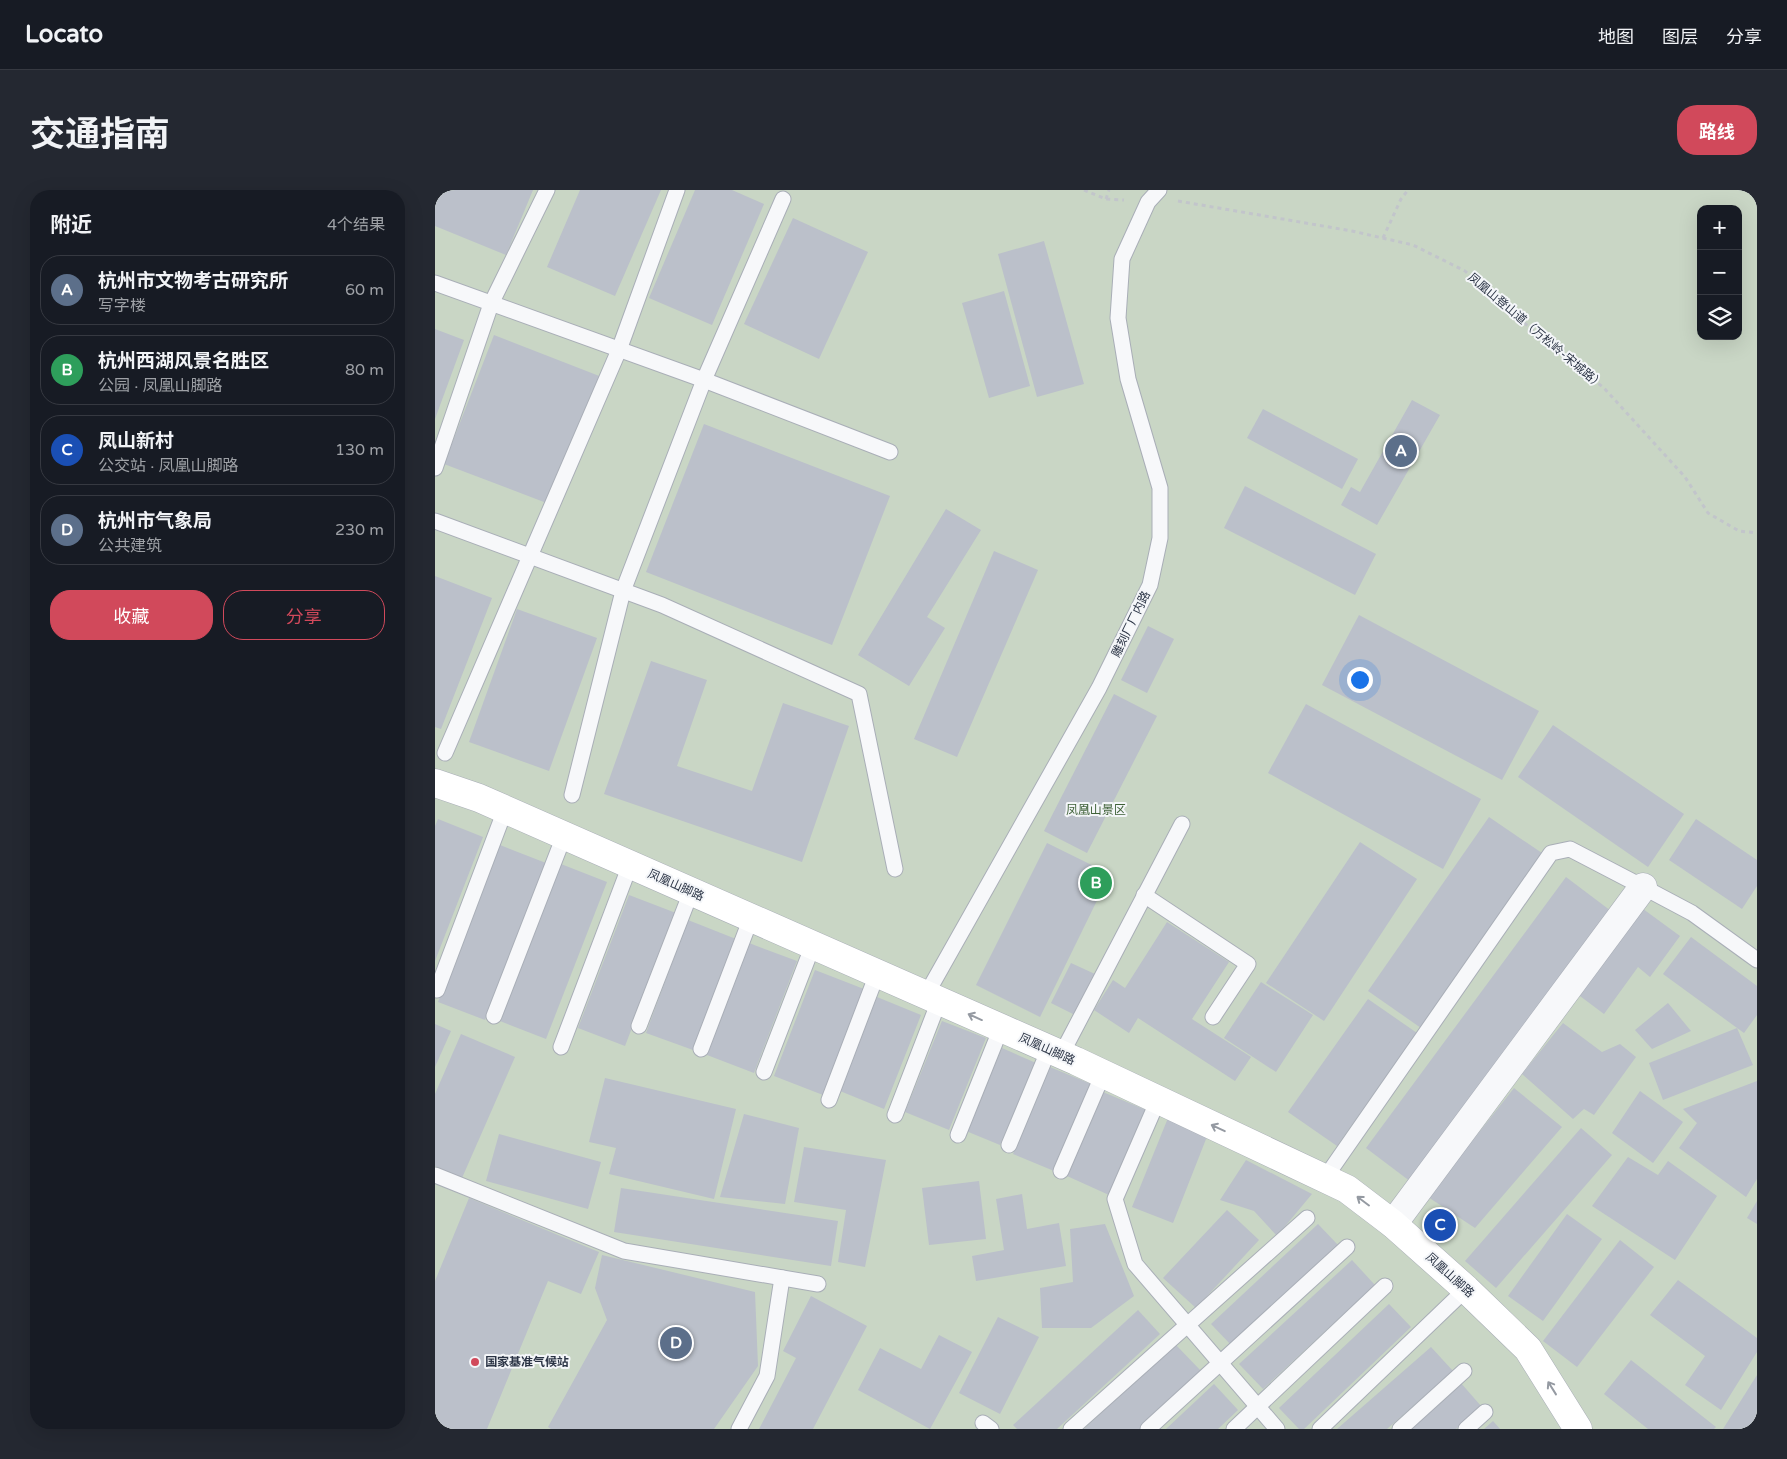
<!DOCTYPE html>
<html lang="zh">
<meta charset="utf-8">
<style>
:root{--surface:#171b24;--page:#242831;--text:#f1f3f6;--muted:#9ea1a6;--line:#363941;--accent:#d1495b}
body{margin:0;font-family:"Varela Round","Noto Sans SC",sans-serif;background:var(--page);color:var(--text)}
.controls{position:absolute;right:15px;top:15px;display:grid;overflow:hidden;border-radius:10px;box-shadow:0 5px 20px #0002}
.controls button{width:45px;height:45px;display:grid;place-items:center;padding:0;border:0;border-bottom:1px solid var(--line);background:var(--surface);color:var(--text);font:25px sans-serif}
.you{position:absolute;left:924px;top:489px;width:18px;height:18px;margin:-12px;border:4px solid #fff;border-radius:50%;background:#1a73e8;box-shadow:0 0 0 8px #1a73e833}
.badge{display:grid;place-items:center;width:32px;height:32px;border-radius:50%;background:var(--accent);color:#fff;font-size:16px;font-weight:700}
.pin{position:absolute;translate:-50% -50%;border:2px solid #fff;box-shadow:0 1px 5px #0006}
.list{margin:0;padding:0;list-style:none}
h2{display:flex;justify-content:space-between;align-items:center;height:65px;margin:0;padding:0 20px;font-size:21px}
h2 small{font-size:16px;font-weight:400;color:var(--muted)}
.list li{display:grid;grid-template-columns:32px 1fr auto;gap:15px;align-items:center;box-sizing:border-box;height:70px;margin:0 10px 10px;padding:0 10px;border:1px solid var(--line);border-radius:20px}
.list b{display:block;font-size:19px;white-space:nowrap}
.list p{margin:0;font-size:16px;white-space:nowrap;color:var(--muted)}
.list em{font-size:16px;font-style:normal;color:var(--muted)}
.actions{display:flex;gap:10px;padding:15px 20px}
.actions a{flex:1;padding:11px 0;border:1px solid var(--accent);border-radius:20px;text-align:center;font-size:18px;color:var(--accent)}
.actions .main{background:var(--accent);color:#fff}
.icon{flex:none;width:28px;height:28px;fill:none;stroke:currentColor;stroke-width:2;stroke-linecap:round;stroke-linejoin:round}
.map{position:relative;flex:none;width:1322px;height:1239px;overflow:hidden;border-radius:20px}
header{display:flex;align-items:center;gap:30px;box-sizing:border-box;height:70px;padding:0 25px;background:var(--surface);border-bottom:1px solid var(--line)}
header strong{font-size:24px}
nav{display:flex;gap:28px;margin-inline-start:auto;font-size:18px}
.intro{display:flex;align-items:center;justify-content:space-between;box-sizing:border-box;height:120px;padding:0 30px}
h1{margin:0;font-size:35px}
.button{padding:12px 22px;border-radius:20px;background:var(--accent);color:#fff;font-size:18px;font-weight:700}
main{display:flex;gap:30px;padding:0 30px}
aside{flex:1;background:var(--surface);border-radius:20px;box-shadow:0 5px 20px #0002}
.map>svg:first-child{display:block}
</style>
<header>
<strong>Locato</strong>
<nav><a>地图</a><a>图层</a><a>分享</a></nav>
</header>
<div class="intro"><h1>交通指南</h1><a class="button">路线</a></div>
<main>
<aside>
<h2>附近<small>4个结果</small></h2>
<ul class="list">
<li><span class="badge" style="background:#5c6f8a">A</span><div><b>杭州市文物考古研究所</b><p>写字楼</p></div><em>60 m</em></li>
<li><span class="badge" style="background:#2e9e5b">B</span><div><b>杭州西湖风景名胜区</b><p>公园 · 凤凰山脚路</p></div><em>80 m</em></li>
<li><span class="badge" style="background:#1a4fb4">C</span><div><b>凤山新村</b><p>公交站 · 凤凰山脚路</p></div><em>130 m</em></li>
<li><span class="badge" style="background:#5c6f8a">D</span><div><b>杭州市气象局</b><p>公共建筑</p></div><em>230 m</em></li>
</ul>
<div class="actions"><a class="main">收藏</a><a>分享</a></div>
</aside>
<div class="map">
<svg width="1322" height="1239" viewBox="0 0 1322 1239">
<rect width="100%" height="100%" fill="#e4e7ec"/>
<path fill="#c9d6c5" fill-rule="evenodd" d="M0,0H1322V1239H0ZM1266,19H1303V146H1266Z"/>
<g fill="#bbc0ca">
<path d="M0,0H98L71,65L0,36Z"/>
<path d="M145,0H226L180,106L112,77Z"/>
<path d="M260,0H297L329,14L277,135L214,108Z"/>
<path d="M358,28L433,62L384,169L309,134Z"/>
<path d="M609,51L649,194L602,207L563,64Z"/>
<path d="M569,101L595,196L554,208L527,113Z"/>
<path d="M0,139L29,150L0,229Z"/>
<path d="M59,145L172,189L122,317L9,274Z"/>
<path d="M977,210L1005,225L942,335L906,315L916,297L925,302Z"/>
<path d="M828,219L923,269L907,299L812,248Z"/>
<path d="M269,234L455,306L397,455L211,382Z"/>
<path d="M810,296L941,364L920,405L789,338Z"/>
<path d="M511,319L546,340L492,427L510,438L474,496L423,465Z"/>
<path d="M559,361L603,380L522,567L479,549Z"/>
<path d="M0,386L57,408L6,539L0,537Z"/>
<path d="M82,419L162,448L114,581L34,552Z"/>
<path d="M924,425L1104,521L1067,590L887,495Z"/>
<path d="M713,436L739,449L712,503L686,490Z"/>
<path d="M216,471L272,490L242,576L317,601L348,513L414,536L367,672L169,604Z"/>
<path d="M679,504L722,526L652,663L609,641Z"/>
<path d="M871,514L1046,609L1008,679L833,583Z"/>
<path d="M1118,535L1249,624L1213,677L1083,587Z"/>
<path d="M1054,627L1107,663L986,838L933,801Z"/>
<path d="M3,629L48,647L0,771V636Z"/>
<path d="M1261,629L1322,670V696L1307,719L1234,670Z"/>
<path d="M925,652L982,689L889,831L831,793Z"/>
<path d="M612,653L675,684L605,827L541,795Z"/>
<path d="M65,655L111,673L50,830L3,812Z"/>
<path d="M126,674L172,692L111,849L65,831Z"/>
<path d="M1131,687L1180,724L980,995L931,958Z"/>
<path d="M194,705L241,723L190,856L143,838Z"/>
<path d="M1204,716L1245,746L1215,787L1203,777L1169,824L1141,803Z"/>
<path d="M253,730L301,749L258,860L211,843Z"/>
<path d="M732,732L794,772L757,829L816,867L800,891L703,828L694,843L659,820L678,790L690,798Z"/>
<path d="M1256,747L1322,796V825L1309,843L1228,784Z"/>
<path d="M314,753L362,771L319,883L272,865Z"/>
<path d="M636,773L660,784L640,825L616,813Z"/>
<path d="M380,780L429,799L388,905L339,886Z"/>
<path d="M826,792L878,825L841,882L789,848Z"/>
<path d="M442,807L486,825L449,919L405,901Z"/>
<path d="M933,809L982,843L902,956L853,922Z"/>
<path d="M1233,813L1256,841L1217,859L1200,840Z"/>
<path d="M507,831L551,848L514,940L470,922Z"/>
<path d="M1128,833L1167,862L1185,854L1201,867L1159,925L1149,919L1138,929L1087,884Z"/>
<path d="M0,834L16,841L0,877Z"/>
<path d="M1302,838L1318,875L1228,910L1214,873Z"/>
<path d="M26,844L80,867L27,988L0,976V904Z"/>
<path d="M567,858L601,873L565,955L531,941Z"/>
<path d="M615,877L656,894L619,981L578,964Z"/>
<path d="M170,888L301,919L279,1009L174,984L181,958L154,952Z"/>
<path d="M1322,891V989L1311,1007L1244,958L1262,933L1248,919Z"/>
<path d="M1079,898L1127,937L1040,1038L993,1007Z"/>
<path d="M1205,901L1248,932L1218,973L1177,943Z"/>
<path d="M668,902L711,920L674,1005L632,986Z"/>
<path d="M309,924L364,938L350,1014L285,1007Z"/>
<path d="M733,928L773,944L738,1033L697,1017Z"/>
<path d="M1146,938L1177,965L1061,1098L1030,1071Z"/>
<path d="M64,944L166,972L153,1019L51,991Z"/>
<path d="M369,957L451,970L430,1077L403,1072L411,1020L359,1012Z"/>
<path d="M1193,967L1223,985L1233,971L1282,1006L1240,1070L1157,1016Z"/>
<path d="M811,970L877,1004L842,1046L819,1021L785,1010Z"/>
<path d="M544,991L551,1049L494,1055L487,998Z"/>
<path d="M186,998L403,1031L396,1076L179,1042Z"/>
<path d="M587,1004L592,1039L624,1033L631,1076L541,1091L537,1066L569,1060L561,1009Z"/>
<path d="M34,1008L164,1062L146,1104L113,1091L52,1239H0V1091Z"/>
<path d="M1322,1011V1034L1312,1028Z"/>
<path d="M792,1020L824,1050L761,1118L728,1088Z"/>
<path d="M1132,1024L1167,1049L1108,1131L1073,1106Z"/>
<path d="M670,1034L699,1106L656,1138H607L605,1098L638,1092L635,1039Z"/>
<path d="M883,1034L903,1055L796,1155L776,1134Z"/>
<path d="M1185,1050L1219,1077L1142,1177L1108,1151Z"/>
<path d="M167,1065L320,1102L323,1176L279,1239H116L113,1237L172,1130L160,1098Z"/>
<path d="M917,1070L940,1095L828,1199L804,1174Z"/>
<path d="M1243,1090L1322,1148V1162L1286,1220L1250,1195L1270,1166L1215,1125Z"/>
<path d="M376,1106L432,1136L378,1239H324L361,1168L348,1161Z"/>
<path d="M954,1114L976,1137L869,1239H864L844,1218Z"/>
<path d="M703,1120L725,1144L622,1239H582L578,1235Z"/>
<path d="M563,1127L604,1147L565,1224L524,1203Z"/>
<path d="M504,1145L537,1162L495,1239L423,1200L445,1158L486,1179Z"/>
<path d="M740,1154L767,1182L706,1239H649Z"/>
<path d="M996,1157L1018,1181L952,1239H902Z"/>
<path d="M1196,1170L1281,1237L1279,1239H1213L1169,1204Z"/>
<path d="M1322,1185V1239H1288Z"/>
<path d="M1025,1192L1046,1216L1021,1239H973Z"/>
<path d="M779,1194L803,1220L783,1239H731Z"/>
<path d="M1058,1231L1065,1239H1049Z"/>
</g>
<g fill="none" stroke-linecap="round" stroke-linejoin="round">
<g stroke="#a9aeb7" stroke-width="17">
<g id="lane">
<path d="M0,93L269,190L455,262"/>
<path d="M0,278L56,114L112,0"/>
<path d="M0,331L227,415L424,504L460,679"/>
<path d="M10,563L184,160L242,0"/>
<path d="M137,605L188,401L269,190L348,9"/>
<path d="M709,705L813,774L778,827"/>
<path d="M2,800L70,620"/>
<path d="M491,805L664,498L715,395L725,348V298L693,189L683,128L687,69L713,12L724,0"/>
<path d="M59,826L129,646"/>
<path d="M204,836L256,702"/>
<path d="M126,857L195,675"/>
<path d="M266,859L316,728"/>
<path d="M626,865L747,634"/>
<path d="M329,882L378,755"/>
<path d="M394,910L442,784"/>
<path d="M723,910L680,1009L700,1074L842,1239"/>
<path d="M460,925L504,811"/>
<path d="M523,945L566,838"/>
<path d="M574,955L614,859"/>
<path d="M626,981L668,884"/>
<path d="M0,985L189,1061L383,1094"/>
<path d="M890,988L1116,663L1135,659L1208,697L1257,723L1322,770"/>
<path d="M548,1233L556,1239"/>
<path d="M304,1239L332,1186L347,1088"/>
<path d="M636,1239L872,1028"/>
<path d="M713,1239L912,1057"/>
<path d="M799,1239L950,1096"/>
<path d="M885,1239L1031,1099"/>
<path d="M965,1239L1029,1181"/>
<path d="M1031,1239L1050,1222"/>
</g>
</g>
<g stroke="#a9aeb7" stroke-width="29">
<path id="street" d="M958,1034L1208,697"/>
</g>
<g stroke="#a9aeb7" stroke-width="29">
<path id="secondary" d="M0,593L44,608L641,871L912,999L958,1034L1031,1099L1093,1159L1143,1239"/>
</g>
<g stroke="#c2c5cb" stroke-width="3" stroke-dasharray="4 4" stroke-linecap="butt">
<path d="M649,0L671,9L689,10"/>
<path d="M1315,0L1322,5"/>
<path d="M671,9L674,0"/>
<path d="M743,11L917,41L978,55L1030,81L1071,118L1169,198L1250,287L1273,323L1304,341L1322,343"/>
<path d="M948,48L966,9L973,0"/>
</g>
<use href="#lane" stroke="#f7f8fa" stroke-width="15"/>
<use href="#street" stroke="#f7f8fa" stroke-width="28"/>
<use href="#secondary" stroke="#fff" stroke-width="28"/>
</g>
<defs><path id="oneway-shaft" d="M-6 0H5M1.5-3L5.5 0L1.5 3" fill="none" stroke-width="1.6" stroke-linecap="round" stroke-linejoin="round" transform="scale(1.25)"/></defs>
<g stroke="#959aa2">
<use href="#oneway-shaft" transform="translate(540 827) rotate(-156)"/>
<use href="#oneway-shaft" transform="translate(783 938) rotate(-155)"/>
<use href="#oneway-shaft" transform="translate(928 1011) rotate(-143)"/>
<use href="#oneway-shaft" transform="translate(1117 1198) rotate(-122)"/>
</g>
<circle fill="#d1495b" stroke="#f4f6f9" stroke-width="2" cx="40" cy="1172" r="5"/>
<g text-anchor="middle" stroke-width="4" stroke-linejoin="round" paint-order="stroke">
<g font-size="12" fill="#2b3445" stroke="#f4f6f9">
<text transform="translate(1101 141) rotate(40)" y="4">凤凰山登山道（万松岭-宋城路）</text>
<text transform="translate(696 434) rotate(-64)" y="4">雕刻厂厂内路</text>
<text transform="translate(241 695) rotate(24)" y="4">凤凰山脚路</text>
<text transform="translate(612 859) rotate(24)" y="4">凤凰山脚路</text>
<text transform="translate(1015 1085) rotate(42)" y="4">凤凰山脚路</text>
</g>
<g font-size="12" fill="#3f6138" stroke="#f4f6f9">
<text x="661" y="624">凤凰山景区</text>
</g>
<g font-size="12" font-weight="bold" fill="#2b3445" stroke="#f4f6f9" text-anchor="start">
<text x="50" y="1176">国家基准气候站</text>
</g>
</g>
</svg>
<div class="controls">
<button>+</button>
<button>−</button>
<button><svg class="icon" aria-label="layers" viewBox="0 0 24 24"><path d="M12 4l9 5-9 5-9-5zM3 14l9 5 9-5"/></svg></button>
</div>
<div class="you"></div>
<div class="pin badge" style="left:966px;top:261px;background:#5c6f8a">A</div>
<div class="pin badge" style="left:661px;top:693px;background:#2e9e5b">B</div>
<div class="pin badge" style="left:1005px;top:1035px;background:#1a4fb4">C</div>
<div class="pin badge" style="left:241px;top:1153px;background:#5c6f8a">D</div>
</div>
</main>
